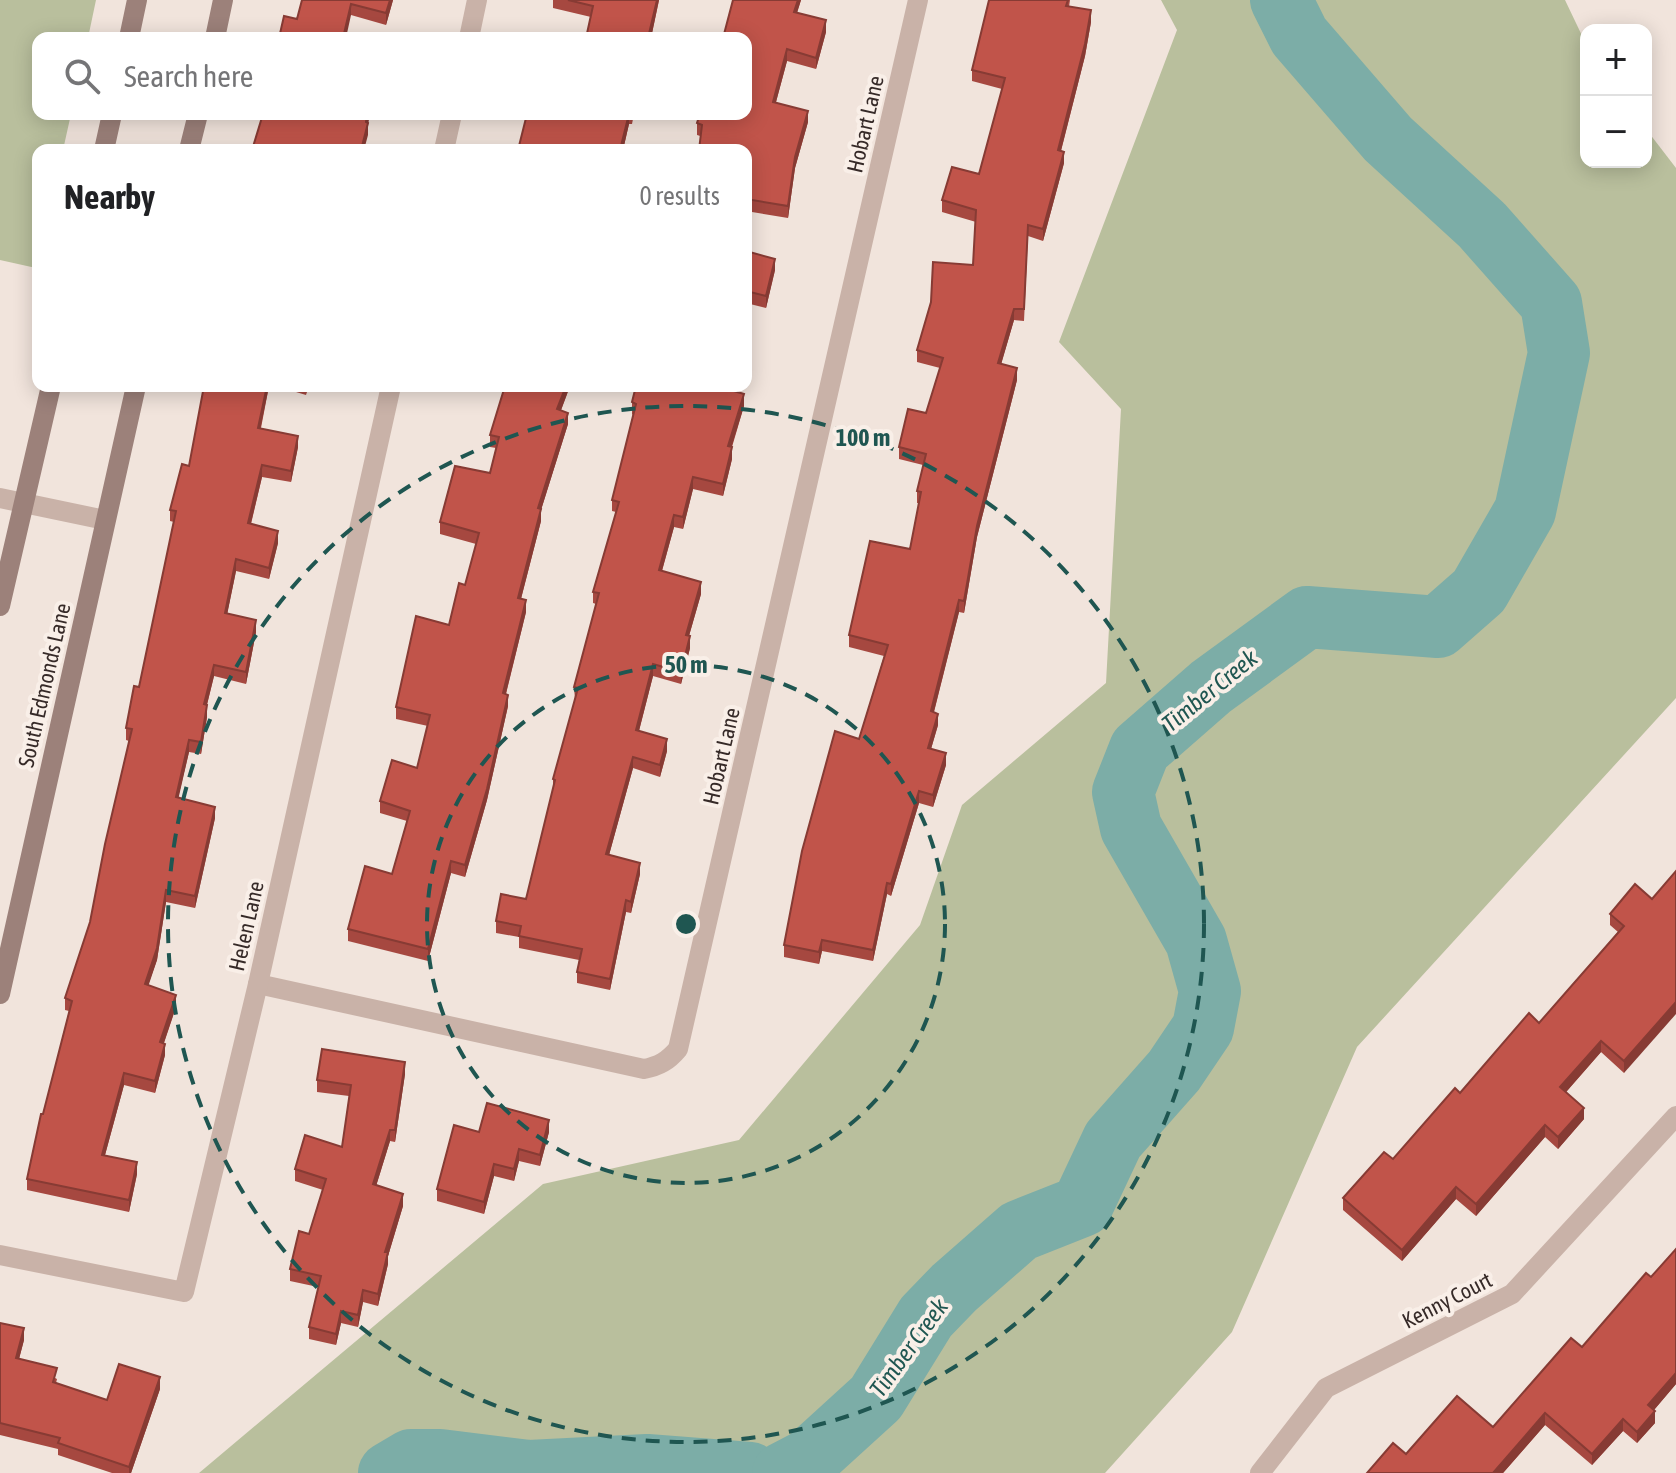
<!DOCTYPE html>
<meta charset="utf-8">
<style>
:root{--surface:#fff;--page:#f2f2f2;--text:#202124;--muted:#757577;--line:#e0e0e0}
body{margin:0;font-family:"Asap Condensed",sans-serif;background:var(--page);color:var(--text)}
.controls{position:absolute;right:24px;top:24px;display:grid;overflow:hidden;border-radius:16px;box-shadow:0 4px 20px #0003}
.controls button{width:72px;height:72px;display:grid;place-items:center;padding:0;border:0;border-bottom:2px solid var(--line);background:var(--surface);color:var(--text);font:40px sans-serif}
.list{margin:0;padding:0;list-style:none}
h2{display:flex;justify-content:space-between;align-items:center;height:104px;margin:0;padding:0 32px;font-size:34px}
h2 small{font-size:26px;font-weight:400;color:var(--muted)}
.icon{flex:none;width:44px;height:44px;fill:none;stroke:currentColor;stroke-width:2;stroke-linecap:round;stroke-linejoin:round}
.map{position:relative;flex:none;width:1676px;height:1473px;overflow:hidden}
.search{position:absolute;background:var(--surface);box-shadow:0 4px 20px #0003;left:32px;top:32px;width:720px;height:88px;display:flex;align-items:center;gap:20px;box-sizing:border-box;padding:0 28px;border-radius:16px;color:var(--muted);font-size:30px}
.panel{position:absolute;background:var(--surface);box-shadow:0 4px 20px #0003;left:32px;top:144px;width:720px;height:248px;border-radius:16px}
.map>svg:first-child{display:block}
</style>
<div class="map">
<svg width="1676" height="1473" viewBox="0 0 1676 1473">
<rect width="100%" height="100%" fill="#f1e4dc"/>
<g fill="#b9bf9d">
<path d="M0,0H96L88,38H38V114H71L63,150H38L36,268L0,260Z"/>
<path d="M1161,0H1565L1586,44V162H1646V129L1676,168V698L1357,1047L1232,1332L1105,1473H199L543,1184L739,1140L920,925L962,805L1106,683L1121,409L1059,342L1177,30Z"/>
</g>
<g fill="none" stroke-linecap="round" stroke-linejoin="round">
<g stroke="#7cada7" stroke-width="62">
<path d="M389,1473L411,1460H440L529,1471L647,1465L750,1473"/>
<path d="M783,1473L808,1460L876,1398L926,1317L954,1288L1019,1231L1082,1206L1113,1140L1174,1071L1203,1028L1210,991L1196,941L1131,828L1123,792L1140,749L1211,687L1307,617L1438,627L1479,591L1525,511L1559,353L1551,303L1482,225L1388,139L1299,36L1281,0"/>
</g>
<g stroke="#c9b2a8" stroke-width="20">
<path d="M469,38L477,0"/>
<path d="M444,150L452,114"/>
<path d="M0,498L105,520"/>
<path d="M258,984L644,1069C659,1066 668,1061 678,1049L918,0"/>
<path d="M0,1255L184,1292L258,984L391,386"/>
<path d="M1260,1473L1326,1388L1512,1294L1676,1116"/>
</g>
<g stroke="#9c817a" stroke-width="20">
<path d="M129,38L137,0"/>
<path d="M215,38L223,0"/>
<path d="M104,150L112,114"/>
<path d="M189,150L198,114"/>
<path d="M0,606L51,386"/>
<path d="M0,994L136,386"/>
</g>
</g>
<g fill="#a64840">
<path d="M302,0H393L386,25L351,15L297,19Z"/>
<path d="M553,0H659L651,38L591,17L553,8Z"/>
<path d="M733,0H801L797,12L826,32L816,69L787,61L776,102L808,122L795,168L788,218L746,211V150L697,135V123L746,114Z"/>
<path d="M989,0H1070L1069,7L1091,22L1085,56L1061,151L1064,163L1043,241L1028,236L1024,321L1014,320L1001,364L1017,380L977,537L964,613L959,612L934,712L938,725L931,749L946,765L933,807L919,803L891,896L887,894L873,961L822,951L819,964L784,957V945L859,739L884,656L849,647V635L910,549L919,503H917V491L923,465L899,459V447L926,413L940,368L917,362V350L973,265L976,222L942,212V200L979,174L1002,89L972,81V70Z"/>
<path d="M527,114H634L632,124H629L623,150H519Z"/>
<path d="M746,251L775,270L766,308L746,303Z"/>
<path d="M269,386L261,428L298,447L291,482L262,477L251,524L278,543L269,579L236,571L227,614L256,632L246,684L214,676L207,705V717L201,754L189,752L178,798L215,818L195,908L166,902L157,960L148,985L176,1007L164,1043L165,1055L155,1093L124,1085L105,1155L137,1174L129,1212L27,1190V1179L69,1011L65,1010V998L90,922L129,741L126,740V728L139,687L174,522L170,521V510L189,466Z"/>
<path d="M276,386H309L306,395Z"/>
<path d="M570,386L561,410L568,424L541,510V521L521,599L526,612L506,694L508,706L487,800L465,877L451,873L428,961L348,941V929L392,874L407,821L380,813V801L417,768L428,726L396,719V707L449,625L465,585L476,544L440,534V522L490,473L496,448L490,447V435Z"/>
<path d="M632,402L744,406L732,447V459L723,496L693,489L683,529L674,527L662,571L701,594L689,636L690,648L681,684L653,676L639,731L667,751L660,777L633,768L609,855L640,874L631,913L626,912L610,990L577,983V972L579,960L519,948V937L496,933V921L526,899L553,789V779L575,699L574,687L596,604L593,603V592L616,512L612,511V500L633,415L632,414Z"/>
<path d="M1652,899L1624,1073L1601,1052L1566,1092L1584,1119L1558,1149L1545,1137L1476,1216L1456,1199L1402,1261L1343,1210V1198L1393,1159L1460,1093L1539,1023L1618,932L1610,925V914Z"/>
<path d="M405,1074L395,1142L390,1141L376,1186L403,1206L388,1256V1264L378,1306L363,1302L358,1327L341,1323L336,1345L309,1339V1327L318,1287L290,1281V1269L309,1234L323,1190L295,1181V1169L342,1147L349,1096L317,1092V1080Z"/>
<path d="M479,1132H549L540,1166L519,1161L514,1181L494,1176L484,1214L437,1201V1189Z"/>
<path d="M1676,1249V1384L1654,1410L1655,1423L1637,1443L1623,1431L1592,1465L1545,1425L1503,1473H1367L1406,1454L1493,1427L1582,1347L1651,1277Z"/>
<path d="M0,1323L24,1340L19,1359L57,1379L56,1383L107,1400L160,1389L131,1473H112L58,1455V1449L0,1435Z"/>
</g>
<g fill="#873b34">
<path d="M390,0H393L386,25V13Z"/>
<path d="M657,0H659L651,38H648Z"/>
<path d="M798,0H801L794,23V12Z"/>
<path d="M351,4V15L346,38H343Z"/>
<path d="M1091,10V22L1085,56L1058,162V150Z"/>
<path d="M826,20V32L816,69V58Z"/>
<path d="M787,49V61L773,113V102Z"/>
<path d="M808,111V122L795,168L788,218V206L795,157Z"/>
<path d="M367,114H370L368,125V135L364,150H361Z"/>
<path d="M629,114V124L623,150H620Z"/>
<path d="M1064,152V163L1043,241V229Z"/>
<path d="M775,259V270L766,308V296Z"/>
<path d="M1014,309V320L998,375V363Z"/>
<path d="M1017,368V380L977,537L964,613V601L977,526Z"/>
<path d="M267,386H269L258,440V428Z"/>
<path d="M566,386H570L557,421V409Z"/>
<path d="M744,394V406L728,458V446Z"/>
<path d="M568,413V424L541,510V521L518,610V598L538,508Z"/>
<path d="M298,436V447L291,482V471Z"/>
<path d="M732,447V459L723,496V484Z"/>
<path d="M262,465V477L248,535V523Z"/>
<path d="M693,477V489L683,529V517Z"/>
<path d="M674,515V527L659,581V570Z"/>
<path d="M278,531V543L269,579V568Z"/>
<path d="M236,559V571L225,625V613Z"/>
<path d="M701,582V594L686,646V635Z"/>
<path d="M526,600V612L503,705V693Z"/>
<path d="M959,600V612L931,723V711Z"/>
<path d="M256,620V632L246,684V672Z"/>
<path d="M690,636V648L681,684V672Z"/>
<path d="M653,664V676L636,742V730Z"/>
<path d="M214,665V676L204,716V704Z"/>
<path d="M508,695V706L487,800L465,877V865Z"/>
<path d="M207,705V717L201,754V742Z"/>
<path d="M938,714V725L928,759V748Z"/>
<path d="M667,739V751L660,777V765Z"/>
<path d="M189,740V752L176,809V797Z"/>
<path d="M946,753V765L933,807V795Z"/>
<path d="M633,757V768L606,866V854Z"/>
<path d="M919,791V803L891,896V884Z"/>
<path d="M215,807V818L195,908V896Z"/>
<path d="M451,861V873L428,961V949Z"/>
<path d="M640,863V874L631,913V902Z"/>
<path d="M887,883V894L873,961V950Z"/>
<path d="M166,890V902L157,960L145,996V984Z"/>
<path d="M626,900V912L610,990V979Z"/>
<path d="M822,940V951L819,964V952Z"/>
<path d="M176,995V1007L160,1054V1042Z"/>
<path d="M1676,1002V1014L1624,1073V1061Z"/>
<path d="M1601,1041V1052L1560,1099V1087Z"/>
<path d="M165,1044V1055L155,1093V1081Z"/>
<path d="M405,1062V1074L395,1142V1130Z"/>
<path d="M124,1073V1085L102,1166V1155Z"/>
<path d="M1584,1108V1119L1558,1149V1137Z"/>
<path d="M549,1120V1132L540,1166V1155Z"/>
<path d="M1545,1125V1137L1476,1216V1204Z"/>
<path d="M390,1130V1141L373,1196V1184Z"/>
<path d="M519,1149V1161L514,1181V1169Z"/>
<path d="M137,1162V1174L129,1212V1200Z"/>
<path d="M494,1164V1176L484,1214V1202Z"/>
<path d="M1456,1187V1199L1402,1261V1250Z"/>
<path d="M403,1194V1206L388,1256V1264L378,1306V1294L385,1252Z"/>
<path d="M363,1290V1302L358,1327V1315Z"/>
<path d="M341,1311V1323L336,1345V1334Z"/>
<path d="M24,1328V1340L16,1370V1358Z"/>
<path d="M1676,1373V1384L1648,1417V1405Z"/>
<path d="M160,1377V1389L131,1473H129V1467Z"/>
<path d="M1655,1411V1423L1637,1443V1432Z"/>
<path d="M1545,1413V1425L1503,1473H1493Z"/>
<path d="M1623,1419V1431L1592,1465V1454Z"/>
</g>
<g fill="#c1544a" stroke="#873b34" stroke-width="2">
<path d="M302,0H390L386,13L351,4L343,38H279L284,16L297,19Z"/>
<path d="M568,0H657L648,38H586L593,6Z"/>
<path d="M733,0H798L794,12L826,20L816,58L787,49L773,102L808,111L795,157L788,206L746,199V150H699L702,125L697,123L700,114H746V38H723Z"/>
<path d="M989,0H1068L1066,6L1091,10L1085,44L1058,150L1064,152L1043,229L1028,225L1024,309H1014L998,363L1017,368L977,526L964,601L959,600L931,711L938,714L928,748L946,753L933,795L919,791L891,884L887,883L873,950L822,940L819,952L784,945L802,851L835,731L859,739L888,645L849,635L870,541L910,549L921,492L917,491L926,454L899,447L908,409L926,413L943,358L917,350L931,302L933,262L973,265L976,210L942,200L952,167L979,174L1005,78L972,70Z"/>
<path d="M263,114H367L366,122L368,123L361,150H252Z"/>
<path d="M527,114H629L620,150H533L519,146Z"/>
<path d="M746,251L775,259L766,296L746,291Z"/>
<path d="M204,386H267L258,428L298,436L291,471L262,465L248,523L278,531L269,568L236,559L225,613L256,620L246,672L214,665L204,704L207,705L201,742L189,740L176,797L215,807L195,896L166,890L157,948L145,984L176,995L160,1042L165,1044L155,1081L124,1073L102,1155L137,1162L129,1200L27,1179L41,1114H43L72,1001L65,998L90,922L105,844L132,729L126,728L134,686L139,687L176,511L170,510L182,464L189,466Z"/>
<path d="M505,386H566L557,409L568,413L538,508L541,509L518,598L526,600L503,693L508,695L487,789L465,865L451,861L428,949L348,929L365,866L392,874L410,811L380,801L392,760L417,768L430,715L396,707L416,616L449,625L459,583L465,585L479,533L440,522L455,466L490,473L499,437L490,435Z"/>
<path d="M636,386H717L744,394L728,446L732,447L723,484L693,477L683,517L674,515L659,570L701,582L686,635L690,636L681,672L653,664L636,730L667,739L660,765L633,757L606,854L640,863L631,902L626,900L610,979L577,972L582,949L519,936L521,926L496,921L501,894L526,899L555,780L553,779L578,688L574,687L599,593L593,592L619,502L612,500L636,404L632,402Z"/>
<path d="M1676,871V1002L1624,1061L1601,1041L1560,1087L1584,1108L1558,1137L1545,1125L1476,1204L1456,1187L1402,1250L1343,1198L1384,1152L1393,1159L1455,1088L1460,1093L1529,1013L1539,1023L1624,926L1610,914L1635,884L1652,899Z"/>
<path d="M322,1049L405,1062L395,1130H390L373,1184L403,1194L385,1252H388L378,1294L363,1290L358,1315L341,1311L336,1334L309,1327L321,1276L290,1269L299,1231L309,1234L326,1179L295,1169L305,1135L342,1147L351,1085L317,1080Z"/>
<path d="M487,1103L549,1120L540,1155L519,1149L514,1169L494,1164L484,1202L437,1189L454,1125L479,1132Z"/>
<path d="M1676,1249V1373L1648,1405L1655,1411L1637,1432L1623,1419L1592,1454L1545,1413L1493,1473H1367L1393,1443L1406,1454L1457,1396L1493,1427L1571,1338L1582,1347L1646,1273L1651,1277Z"/>
<path d="M0,1323L24,1328L16,1358L57,1368L53,1382L107,1400L119,1364L160,1377L129,1467L58,1443L60,1438L0,1423Z"/>
</g>
<g fill="none" stroke="#1f5651" stroke-width="4" stroke-dasharray="14 10">
<circle cx="686" cy="924" r="259"/>
<circle cx="686" cy="924" r="518"/>
</g>
<g text-anchor="middle" stroke-width="8" stroke-linejoin="round" paint-order="stroke">
<g font-size="22" fill="#362a28" stroke="#f9efe8">
<text transform="translate(865 124) rotate(-77)" y="8">Hobart Lane</text>
<text transform="translate(44 685) rotate(-77)" y="8">South Edmonds Lane</text>
<text transform="translate(721 756) rotate(-77)" y="8">Hobart Lane</text>
<text transform="translate(246 926) rotate(-77)" y="8">Helen Lane</text>
<text transform="translate(1447 1300) rotate(-27)" y="8">Kenny Court</text>
</g>
<g font-size="24" font-style="italic" fill="#1f5651" stroke="#f9efe8">
<text transform="translate(1210 691) rotate(-39)" y="8">Timber Creek</text>
<text transform="translate(909 1348) rotate(-54)" y="8">Timber Creek</text>
</g>
</g>
<circle cx="686" cy="924" r="12" fill="#1f5651" stroke="#f9efe8" stroke-width="4"/>
<g font-size="24" text-anchor="middle" font-weight="bold" fill="#1f5651" stroke="#f9efe8" stroke-width="8" stroke-linejoin="round" paint-order="stroke">
<text x="863" y="446">100 m</text>
<text x="686" y="673">50 m</text>
</g>
</svg>
<div class="controls">
<button>+</button>
<button>−</button>
</div>
<div class="search"><svg class="icon" aria-label="search" viewBox="0 0 24 24"><circle cx="10" cy="10" r="6"/><path d="M15 15l6 6"/></svg>Search here</div>
<section class="panel">
<h2>Nearby<small>0 results</small></h2>
<ul class="list">
</ul>
</section>
</div>
